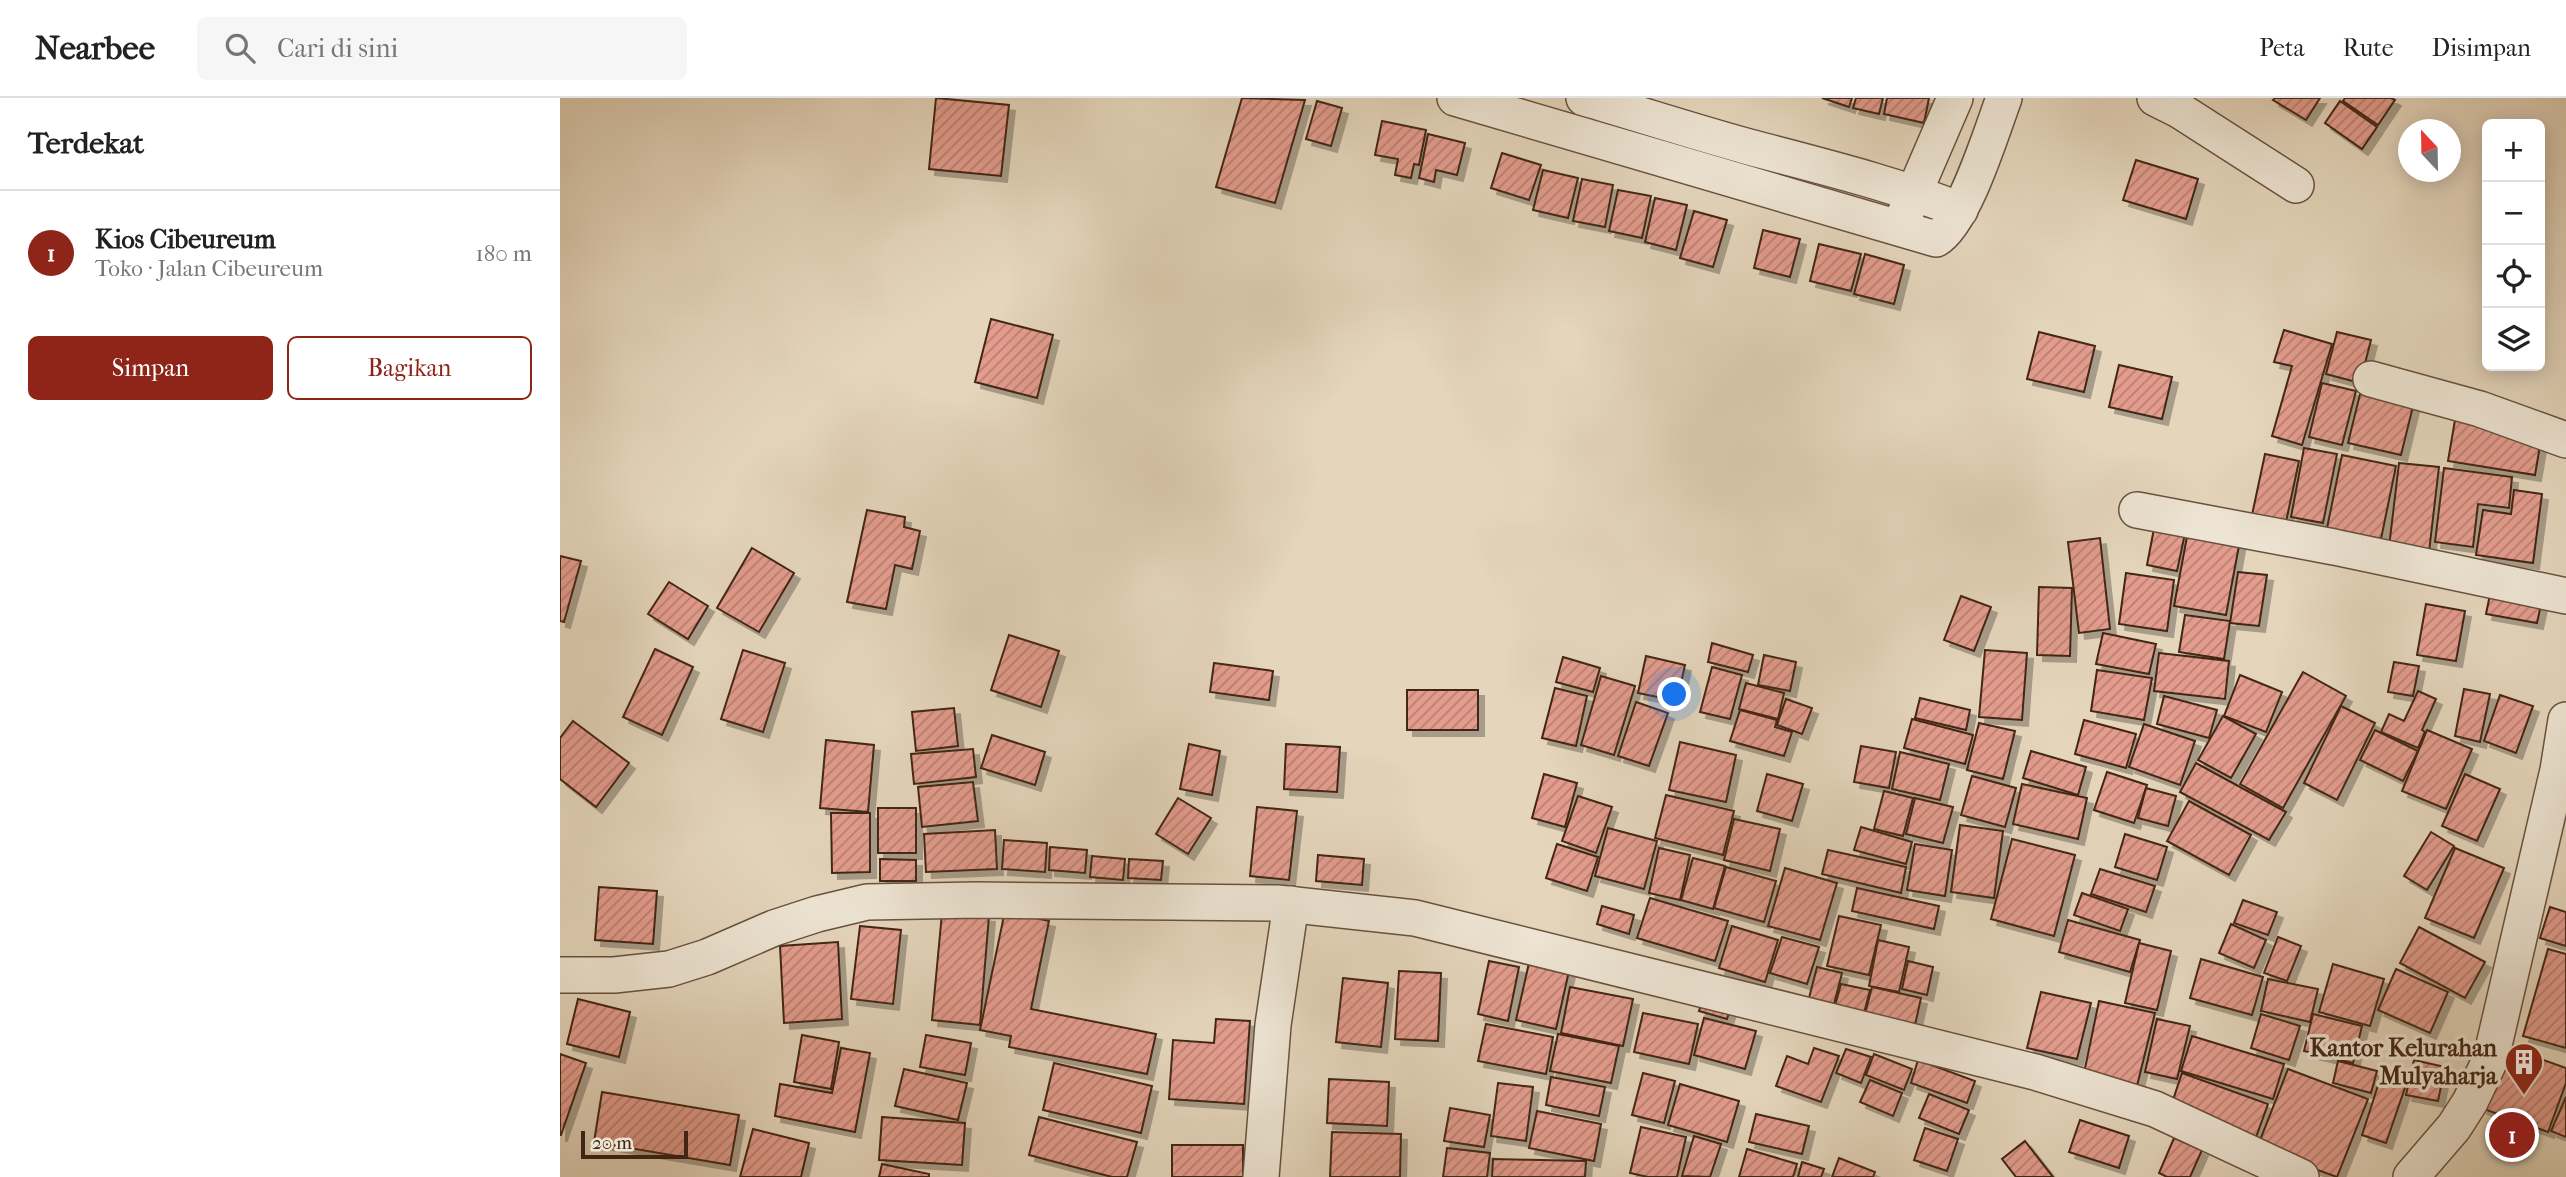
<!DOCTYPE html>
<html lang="id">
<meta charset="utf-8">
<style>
:root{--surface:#fff;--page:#f6f6f6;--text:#222;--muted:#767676;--line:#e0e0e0;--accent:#8f2418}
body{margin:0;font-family:"IM FELL French Canon",serif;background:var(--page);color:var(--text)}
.controls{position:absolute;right:21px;top:21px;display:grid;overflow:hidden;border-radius:10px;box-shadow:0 4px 18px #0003}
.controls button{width:63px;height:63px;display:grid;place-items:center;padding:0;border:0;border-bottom:2px solid var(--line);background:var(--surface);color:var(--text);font:35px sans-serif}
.compass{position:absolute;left:1838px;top:21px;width:63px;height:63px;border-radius:50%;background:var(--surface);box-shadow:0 4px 18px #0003;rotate:338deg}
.scale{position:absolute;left:21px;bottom:18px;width:107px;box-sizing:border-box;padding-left:7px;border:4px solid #422514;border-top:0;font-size:19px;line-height:24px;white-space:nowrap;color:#422514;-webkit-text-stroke:5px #ede4d3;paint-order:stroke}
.you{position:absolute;left:1115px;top:597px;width:24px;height:24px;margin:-18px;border:5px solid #fff;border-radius:50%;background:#1a73e8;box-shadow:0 0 0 10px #1a73e833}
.badge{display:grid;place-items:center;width:46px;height:46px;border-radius:50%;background:var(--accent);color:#fff;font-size:23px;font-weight:700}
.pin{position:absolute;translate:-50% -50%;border:4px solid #fff;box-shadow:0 2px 7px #0006}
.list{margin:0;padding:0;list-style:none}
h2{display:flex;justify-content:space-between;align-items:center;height:91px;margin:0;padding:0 28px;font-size:30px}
h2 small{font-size:23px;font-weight:400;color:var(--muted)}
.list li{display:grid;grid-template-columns:46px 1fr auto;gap:21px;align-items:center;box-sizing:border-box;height:126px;padding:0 28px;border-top:2px solid var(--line)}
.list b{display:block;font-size:26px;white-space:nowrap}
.list p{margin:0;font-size:23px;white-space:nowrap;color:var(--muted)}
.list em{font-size:23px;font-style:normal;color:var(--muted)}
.actions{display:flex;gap:14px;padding:21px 28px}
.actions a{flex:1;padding:16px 0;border:2px solid var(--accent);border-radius:10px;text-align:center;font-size:24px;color:var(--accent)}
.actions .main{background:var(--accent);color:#fff}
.icon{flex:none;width:38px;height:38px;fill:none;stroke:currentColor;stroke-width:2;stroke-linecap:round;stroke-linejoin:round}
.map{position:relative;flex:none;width:2006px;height:1079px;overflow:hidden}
header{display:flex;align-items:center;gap:42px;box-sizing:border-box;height:98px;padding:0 35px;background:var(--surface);border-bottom:2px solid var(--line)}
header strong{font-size:33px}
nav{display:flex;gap:38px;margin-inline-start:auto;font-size:24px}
.search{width:490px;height:63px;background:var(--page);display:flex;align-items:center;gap:18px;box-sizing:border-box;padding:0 24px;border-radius:10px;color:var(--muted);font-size:26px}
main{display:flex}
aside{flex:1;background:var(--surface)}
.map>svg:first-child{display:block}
</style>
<header>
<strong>Nearbee</strong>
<div class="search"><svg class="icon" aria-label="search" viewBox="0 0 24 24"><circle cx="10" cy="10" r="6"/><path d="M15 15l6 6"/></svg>Cari di sini</div>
<nav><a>Peta</a><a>Rute</a><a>Disimpan</a></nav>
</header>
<main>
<aside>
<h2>Terdekat<small></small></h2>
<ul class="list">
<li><span class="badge">1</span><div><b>Kios Cibeureum</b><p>Toko · Jalan Cibeureum</p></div><em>180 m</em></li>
</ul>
<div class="actions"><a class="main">Simpan</a><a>Bagikan</a></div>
</aside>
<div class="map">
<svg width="2006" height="1079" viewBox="0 0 2006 1079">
<defs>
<pattern id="building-hatch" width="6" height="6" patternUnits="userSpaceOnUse" patternTransform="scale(1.75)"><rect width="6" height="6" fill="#e39c8d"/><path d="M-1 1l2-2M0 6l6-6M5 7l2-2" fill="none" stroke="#ba7f72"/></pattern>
<filter id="shadow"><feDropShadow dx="6" dy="6" stdDeviation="0" flood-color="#0004"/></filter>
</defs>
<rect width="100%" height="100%" fill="#e4d5bb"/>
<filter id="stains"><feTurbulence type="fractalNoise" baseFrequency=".00286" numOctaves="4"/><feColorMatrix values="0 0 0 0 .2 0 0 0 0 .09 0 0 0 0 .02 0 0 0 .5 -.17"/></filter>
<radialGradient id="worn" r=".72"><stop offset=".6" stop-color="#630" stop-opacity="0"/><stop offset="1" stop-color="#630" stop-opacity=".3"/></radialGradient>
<g fill="url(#building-hatch)" stroke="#422514" stroke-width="2" filter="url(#shadow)">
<path d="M376,0L449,7L441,78L369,71Z"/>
<path d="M682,0L745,2L715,105L656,89Z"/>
<path d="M1262,0H1292L1289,9Z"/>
<path d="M1296,0H1323L1319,16L1293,10Z"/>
<path d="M1327,0H1369L1364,25L1324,16Z"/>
<path d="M1715,0H1760L1746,22L1713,2Z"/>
<path d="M1785,0H1831L1835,2L1818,27L1783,3Z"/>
<path d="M757,3L782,10L771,48L746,41Z"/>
<path d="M1780,3L1817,29L1802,51L1765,25Z"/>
<path d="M822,23L866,32L859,67L854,66L851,80L835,77L838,61L815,57Z"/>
<path d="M868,36L905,45L897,77L876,72L874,84L859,80Z"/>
<path d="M942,55L981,67L969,102L931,90Z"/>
<path d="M1576,62L1638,81L1626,121L1563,102Z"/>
<path d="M983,72L1018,80L1008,120L973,112Z"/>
<path d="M1022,81L1053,87L1045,129L1013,123Z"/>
<path d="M1058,92L1091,98L1082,140L1049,133Z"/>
<path d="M1095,100L1127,107L1116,152L1085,144Z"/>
<path d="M1134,113L1167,122L1153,169L1120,160Z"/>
<path d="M1203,132L1240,141L1230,179L1194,170Z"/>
<path d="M1259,146L1301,156L1291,193L1250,183Z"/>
<path d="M1305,156L1344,167L1334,206L1294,196Z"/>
<path d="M431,221L493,237L477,300L415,284Z"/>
<path d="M1724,232L1772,246L1742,347L1712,338L1732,268L1714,264Z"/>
<path d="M1479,234L1535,248L1524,294L1467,281Z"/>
<path d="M1777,234L1811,242L1800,285L1766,276Z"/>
<path d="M1559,267L1612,279L1602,321L1549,309Z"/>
<path d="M1803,284L1856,296L1841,357L1788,345Z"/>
<path d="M1762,285L1796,293L1782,347L1749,339Z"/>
<path d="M1895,322L1982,336L1975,377L1888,363Z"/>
<path d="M1744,350L1777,356L1763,425L1731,419Z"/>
<path d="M1705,356L1739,363L1726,424L1692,417Z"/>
<path d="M1782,357L1836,368L1821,441L1767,430Z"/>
<path d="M1839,365L1879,369L1869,454L1829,449Z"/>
<path d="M1884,370L1952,379L1949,410L1918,406L1913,449L1875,444Z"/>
<path d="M1954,392L1982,396L1973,465L1916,457L1923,412L1951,416Z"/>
<path d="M307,412L345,419L344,429L360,433L352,471L335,467L326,511L287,504Z"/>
<path d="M1596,420L1627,426L1617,473L1587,467Z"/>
<path d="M1629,428L1681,437L1666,517L1614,508Z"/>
<path d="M1540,440L1550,531L1519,535L1508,444Z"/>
<path d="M192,450L234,475L199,534L157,510Z"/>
<path d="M0,458L21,463L4,524L0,523Z"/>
<path d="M1678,474L1707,477L1699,528L1670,525Z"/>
<path d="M1566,475L1614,482L1607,533L1559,526Z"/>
<path d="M109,484L148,508L128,541L88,516Z"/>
<path d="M1932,487L1983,497L1977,525L1926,516Z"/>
<path d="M1479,489L1512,490L1510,558L1477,557Z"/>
<path d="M1401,498L1431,509L1414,553L1384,542Z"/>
<path d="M1866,506L1905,513L1896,563L1857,557Z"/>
<path d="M1625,517L1670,523L1664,561L1619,554Z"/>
<path d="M1543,535L1596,546L1589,576L1536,566Z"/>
<path d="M449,537L499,553L481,609L431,592Z"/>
<path d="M1152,545L1193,557L1188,574L1148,564Z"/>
<path d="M95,551L133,569L102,637L63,619Z"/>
<path d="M183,552L225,565L203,634L161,621Z"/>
<path d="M1425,552L1467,555L1462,622L1419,619Z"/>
<path d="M1599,555L1669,563L1665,601L1594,593Z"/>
<path d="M1204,557L1236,564L1230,593L1198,587Z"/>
<path d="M1086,558L1125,567L1117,603L1078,595Z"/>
<path d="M1003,559L1040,570L1033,594L996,584Z"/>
<path d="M1834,564L1859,568L1853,598L1828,594Z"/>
<path d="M654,565L713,573L709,602L650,594Z"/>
<path d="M1152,569L1182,577L1170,621L1140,614Z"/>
<path d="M1537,572L1592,580L1584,622L1531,613Z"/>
<path d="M1743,574L1786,598L1723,710L1680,686Z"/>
<path d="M1680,577L1722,594L1706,634L1664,618Z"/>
<path d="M1041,578L1075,588L1054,657L1021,647Z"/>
<path d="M1186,585L1224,595L1218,621L1179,611Z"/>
<path d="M995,590L1027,598L1016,648L982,640Z"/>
<path d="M1904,591L1930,596L1920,644L1895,638Z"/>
<rect x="847" y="592" width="71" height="40"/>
<path d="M1858,593L1876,601L1862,632L1865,634L1858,650L1821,634L1829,616L1844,623Z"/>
<path d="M1940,597L1973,608L1956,655L1924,643Z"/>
<path d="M1604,598L1657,612L1649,640L1597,626Z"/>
<path d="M1360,600L1410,612L1406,632L1355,620Z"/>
<path d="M1226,601L1252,610L1242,636L1217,627Z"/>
<path d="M1076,604L1108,615L1089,668L1058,658Z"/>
<path d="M1781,608L1815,625L1777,702L1744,685Z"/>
<path d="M394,610L398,648L356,653L352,614Z"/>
<path d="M1180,612L1217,622L1215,629L1232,634L1224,658L1170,643Z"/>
<path d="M1663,618L1696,636L1671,680L1638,662Z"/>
<path d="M1352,621L1413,637L1405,666L1344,650Z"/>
<path d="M1524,622L1576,636L1566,670L1515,656Z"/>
<path d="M13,623L69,665L36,709L0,681V640Z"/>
<path d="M1419,625L1455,633L1443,681L1407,672Z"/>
<path d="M1584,626L1635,643L1620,687L1569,669Z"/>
<path d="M1815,632L1858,653L1843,683L1800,662Z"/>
<path d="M1867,632L1912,651L1886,711L1842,693Z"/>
<path d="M432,637L485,654L475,687L421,670Z"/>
<path d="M266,642L314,647L308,714L260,710Z"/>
<path d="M1120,644L1176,657L1166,704L1109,692Z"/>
<path d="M629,646L660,653L652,697L620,691Z"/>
<path d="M726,646L780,649L777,694L724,691Z"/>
<path d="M1301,648L1336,654L1329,690L1294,684Z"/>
<path d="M413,651L416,679L354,686L351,656Z"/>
<path d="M1471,653L1526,669L1518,697L1463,680Z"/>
<path d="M1340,654L1389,666L1380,702L1332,691Z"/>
<path d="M1636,665L1726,714L1709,742L1620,694Z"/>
<path d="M1547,674L1587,687L1574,725L1534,712Z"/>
<path d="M984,676L1017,685L1005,729L972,720Z"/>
<path d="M1207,676L1243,686L1232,723L1197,713Z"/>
<path d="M1905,676L1940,691L1917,743L1882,728Z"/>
<path d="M1412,678L1456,690L1445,729L1401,717Z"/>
<path d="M413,684L418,723L362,729L358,689Z"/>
<path d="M1462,686L1527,700L1518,741L1453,726Z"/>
<path d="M1586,690L1616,698L1608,728L1578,720Z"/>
<path d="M1324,693L1353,700L1343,738L1314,731Z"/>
<path d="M1106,697L1174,713L1163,757L1095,740Z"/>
<path d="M1018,698L1052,709L1036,755L1002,743Z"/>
<path d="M618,700L651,720L628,756L596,736Z"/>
<path d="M1355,700L1393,709L1383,745L1346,736Z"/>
<path d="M1629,703L1691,737L1669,777L1607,743Z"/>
<path d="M697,709L737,713L729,782L690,778Z"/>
<rect x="318" y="710" width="38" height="45"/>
<path d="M271,715H310V774L272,775Z"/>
<path d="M1174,721L1220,731L1210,773L1164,762Z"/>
<path d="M1400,727L1443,733L1434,800L1391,794Z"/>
<path d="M1301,729L1352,744L1346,766L1294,752Z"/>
<path d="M1048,730L1097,743L1084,791L1035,778Z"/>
<path d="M435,732L437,771L366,774L364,736Z"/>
<path d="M1871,734L1894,748L1867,792L1844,778Z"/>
<path d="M1565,736L1607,749L1597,782L1555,769Z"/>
<path d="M1452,741L1515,757L1494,838L1431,821Z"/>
<path d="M444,742L487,745L485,774L442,771Z"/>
<path d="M997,746L1038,759L1027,793L986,780Z"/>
<path d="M1355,746L1392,752L1385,798L1347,792Z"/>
<path d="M490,749L527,752L525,775L489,772Z"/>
<path d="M1099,750L1130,757L1120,802L1089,795Z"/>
<path d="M1895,750L1944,770L1914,840L1865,820Z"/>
<path d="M1268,752L1346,769L1341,795L1262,776Z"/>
<path d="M758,757L804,761L802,787L756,783Z"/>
<path d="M532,758L565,761L563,782L530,779Z"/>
<path d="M1133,760L1165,768L1153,811L1121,802Z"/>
<path d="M320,761L356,762V783H320Z"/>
<path d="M569,761L603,763L601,782L568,780Z"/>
<path d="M1166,769L1216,783L1204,824L1154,810Z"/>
<path d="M1225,770L1277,785L1260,842L1208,828Z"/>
<path d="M1540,771L1595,788L1586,814L1531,796Z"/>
<path d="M39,789L97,793L93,846L35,842Z"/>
<path d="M1297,790L1379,808L1374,831L1292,813Z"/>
<path d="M1522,795L1568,811L1560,833L1514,817Z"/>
<path d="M1090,800L1168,823L1155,863L1077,840Z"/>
<path d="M1683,802L1717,814L1708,837L1674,825Z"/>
<path d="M1042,808L1074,817L1069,836L1037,826Z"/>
<path d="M1990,809L2006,814V848L1980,840Z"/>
<path d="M445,813L489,823L471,911L596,936L587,976L449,949L451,938L420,932Z"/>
<path d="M382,815L429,818L420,927L372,922Z"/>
<path d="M1279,818L1321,827L1309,877L1267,868Z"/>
<path d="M1508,822L1580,842L1570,874L1499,854Z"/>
<path d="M1671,826L1706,842L1694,870L1659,855Z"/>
<path d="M300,828L341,832L333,906L291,901Z"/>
<path d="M1172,828L1218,842L1205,884L1159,870Z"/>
<path d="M1859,829L1925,864L1905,900L1840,865Z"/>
<path d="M1222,839L1259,849L1247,886L1210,875Z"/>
<path d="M1718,839L1741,848L1727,883L1704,875Z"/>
<path d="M1318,842L1349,849L1339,894L1309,888Z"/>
<path d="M278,844L282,921L224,925L220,848Z"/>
<path d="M1579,845L1611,853L1597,912L1565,905Z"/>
<path d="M1988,851L2006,856V950L1963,938Z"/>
<path d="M1641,861L1703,879L1692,917L1630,900Z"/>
<path d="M929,863L959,869L948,923L918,916Z"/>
<path d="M1348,863L1373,869L1367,897L1342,891Z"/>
<path d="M969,865L1009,873L996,931L956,922Z"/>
<path d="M1773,866L1824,881L1810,928L1759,914Z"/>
<path d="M1257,869L1282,875L1274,906L1249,900Z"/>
<path d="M1836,871L1888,894L1870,935L1818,912Z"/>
<path d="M839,873L881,875L878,943L835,941Z"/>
<path d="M783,880L828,885L821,949L776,944Z"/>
<path d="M1708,881L1758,891L1750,924L1701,913Z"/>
<path d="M1281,886L1310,892L1304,915L1275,908Z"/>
<path d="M1010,889L1073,901L1063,948L1001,935Z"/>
<path d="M1312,889L1361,900L1355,927L1305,916Z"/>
<path d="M1481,894L1531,905L1517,961L1467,950Z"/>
<path d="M1144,897L1172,905L1167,921L1139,913Z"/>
<path d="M18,901L70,914L59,959L7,946Z"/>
<path d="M1539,903L1595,915L1576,992L1523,980Z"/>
<path d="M1083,915L1138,926L1129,966L1074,954Z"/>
<path d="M1701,916L1740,928L1729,962L1691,950Z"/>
<path d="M1753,916L1802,928L1793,965L1744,953Z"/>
<path d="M1144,920L1196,933L1185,971L1134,957Z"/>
<path d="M656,921L690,923L684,1006L609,1001L613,942L654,945Z"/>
<path d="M1597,921L1630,928L1617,981L1585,974Z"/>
<path d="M926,926L993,939L986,976L918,963Z"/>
<path d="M998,936L1059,948L1051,985L990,973Z"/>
<path d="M242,937L279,944L271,991L234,984Z"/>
<path d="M366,937L411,945L405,977L360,969Z"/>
<path d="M1632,938L1724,966L1713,1001L1621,973Z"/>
<path d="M1944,948L2006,970V985L1988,1034L1921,1010Z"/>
<path d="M281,950L310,955L295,1034L215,1018L220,986L272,995Z"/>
<path d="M1254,950L1279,958L1261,1004L1216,988L1227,958L1248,966Z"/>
<path d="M1286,951L1311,959L1301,985L1276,975Z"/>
<path d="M0,956L26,965L1,1037H0Z"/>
<path d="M1314,956L1352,971L1344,992L1306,977Z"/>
<path d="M1358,962L1415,983L1407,1005L1351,985Z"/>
<path d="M1854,962L1885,969L1878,1003L1846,997Z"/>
<path d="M1778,963L1817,973L1811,995L1773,985Z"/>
<path d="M494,965L592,988L581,1035L483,1012Z"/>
<path d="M1824,969L1849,978L1826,1045L1802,1037Z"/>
<path d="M344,971L407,985L398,1022L335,1008Z"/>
<path d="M1728,971L1808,1001L1777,1079L1697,1050Z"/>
<path d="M1083,975L1115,983L1104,1025L1072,1017Z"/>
<path d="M1622,975L1708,1006L1695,1042L1610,1011Z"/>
<path d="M991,979L1045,989L1039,1018L986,1007Z"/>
<path d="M769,981L829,984L827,1028L767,1025Z"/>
<path d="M1310,982L1342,995L1333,1018L1300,1004Z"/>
<path d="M938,985L973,989L966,1043L931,1038Z"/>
<path d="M1120,986L1179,1003L1167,1044L1108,1027Z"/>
<path d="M42,994L179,1017L170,1067L34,1044Z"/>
<path d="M1369,996L1409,1012L1399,1036L1359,1020Z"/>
<path d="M2006,999V1039L1991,1033Z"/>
<path d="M890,1010L930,1017L924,1049L884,1043Z"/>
<path d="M977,1013L1041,1026L1034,1063L969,1050Z"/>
<path d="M1196,1016L1249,1028L1242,1056L1189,1044Z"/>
<path d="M322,1019L405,1025L402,1067L319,1062Z"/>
<path d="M479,1019L577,1044L567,1079H552L469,1057Z"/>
<path d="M1520,1022L1569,1038L1559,1070L1509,1054Z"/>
<path d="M1081,1029L1126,1039L1117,1079H1088L1070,1075Z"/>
<path d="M1365,1030L1398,1041L1387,1073L1354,1062Z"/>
<path d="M193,1031L249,1045L241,1079H180Z"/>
<path d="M772,1034L841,1036L840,1079H770Z"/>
<path d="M1134,1038L1161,1046L1150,1079L1122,1078Z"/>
<path d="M1614,1040L1642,1052L1630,1079H1607L1599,1075Z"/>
<path d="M1465,1043L1493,1079H1456L1442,1061Z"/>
<rect x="612" y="1047" width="71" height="32"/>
<path d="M887,1050L930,1055L927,1079H883Z"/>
<path d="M1187,1051L1237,1066L1233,1079H1179Z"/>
<path d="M1279,1060L1315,1074L1313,1079H1272Z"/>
<path d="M933,1061L1026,1063L1025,1079H932Z"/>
<path d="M1242,1064L1264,1071L1261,1079H1238Z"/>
<path d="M322,1066L369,1076V1079H319Z"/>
</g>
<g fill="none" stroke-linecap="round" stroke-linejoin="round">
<g stroke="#6a513e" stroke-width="38">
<g id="minor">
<path d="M895,0L1376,141C1404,125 1432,32 1444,0"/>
<path d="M1024,0C1079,16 1134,34 1189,49C1260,68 1331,85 1400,112"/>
<path d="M1595,0L1619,12L1736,87"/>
<path d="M1345,116L1395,0"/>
<path d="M1811,281L1920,311L2006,342"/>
<path d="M1577,412L1774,449L2006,498"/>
<path d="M0,877H54L109,871L147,859L214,830L257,816L307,804L417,802L717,805L855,820L1475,974L1595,1011L1741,1079"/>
<path d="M701,1079L713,927L731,806"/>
<path d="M1851,1079L1894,1029L1910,1004L1931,960L1998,672L2006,622"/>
</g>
</g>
<use href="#minor" stroke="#ede4d3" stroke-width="35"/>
</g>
<defs>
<g id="building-pin" transform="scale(2.0125)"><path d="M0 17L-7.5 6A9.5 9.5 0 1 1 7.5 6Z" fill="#8f2418" stroke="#ede4d3"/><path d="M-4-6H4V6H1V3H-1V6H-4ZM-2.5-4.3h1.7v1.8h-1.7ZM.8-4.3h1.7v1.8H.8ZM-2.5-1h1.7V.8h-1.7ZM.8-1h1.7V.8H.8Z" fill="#fff"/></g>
</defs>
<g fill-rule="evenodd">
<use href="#building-pin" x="1964" y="964"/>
</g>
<g text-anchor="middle" stroke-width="7" stroke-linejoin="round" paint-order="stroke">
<g font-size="24" font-weight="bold" fill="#422514" stroke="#ede4d3" text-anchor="end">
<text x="1937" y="958">Kantor Kelurahan<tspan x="1937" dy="28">Mulyaharja</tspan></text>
</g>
</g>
<rect width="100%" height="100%" filter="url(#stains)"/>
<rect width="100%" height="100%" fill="url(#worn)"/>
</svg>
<div class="controls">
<button>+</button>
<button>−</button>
<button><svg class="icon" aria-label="locate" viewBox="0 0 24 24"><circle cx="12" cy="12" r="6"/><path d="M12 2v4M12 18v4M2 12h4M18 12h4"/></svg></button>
<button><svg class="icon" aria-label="layers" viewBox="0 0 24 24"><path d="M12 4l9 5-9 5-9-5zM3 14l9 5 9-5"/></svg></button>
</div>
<svg class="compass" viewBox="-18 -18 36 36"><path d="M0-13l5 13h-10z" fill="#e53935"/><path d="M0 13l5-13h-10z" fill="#767676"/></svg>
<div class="scale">20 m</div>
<div class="you"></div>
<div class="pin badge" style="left:1952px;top:1037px">1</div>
</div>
</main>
